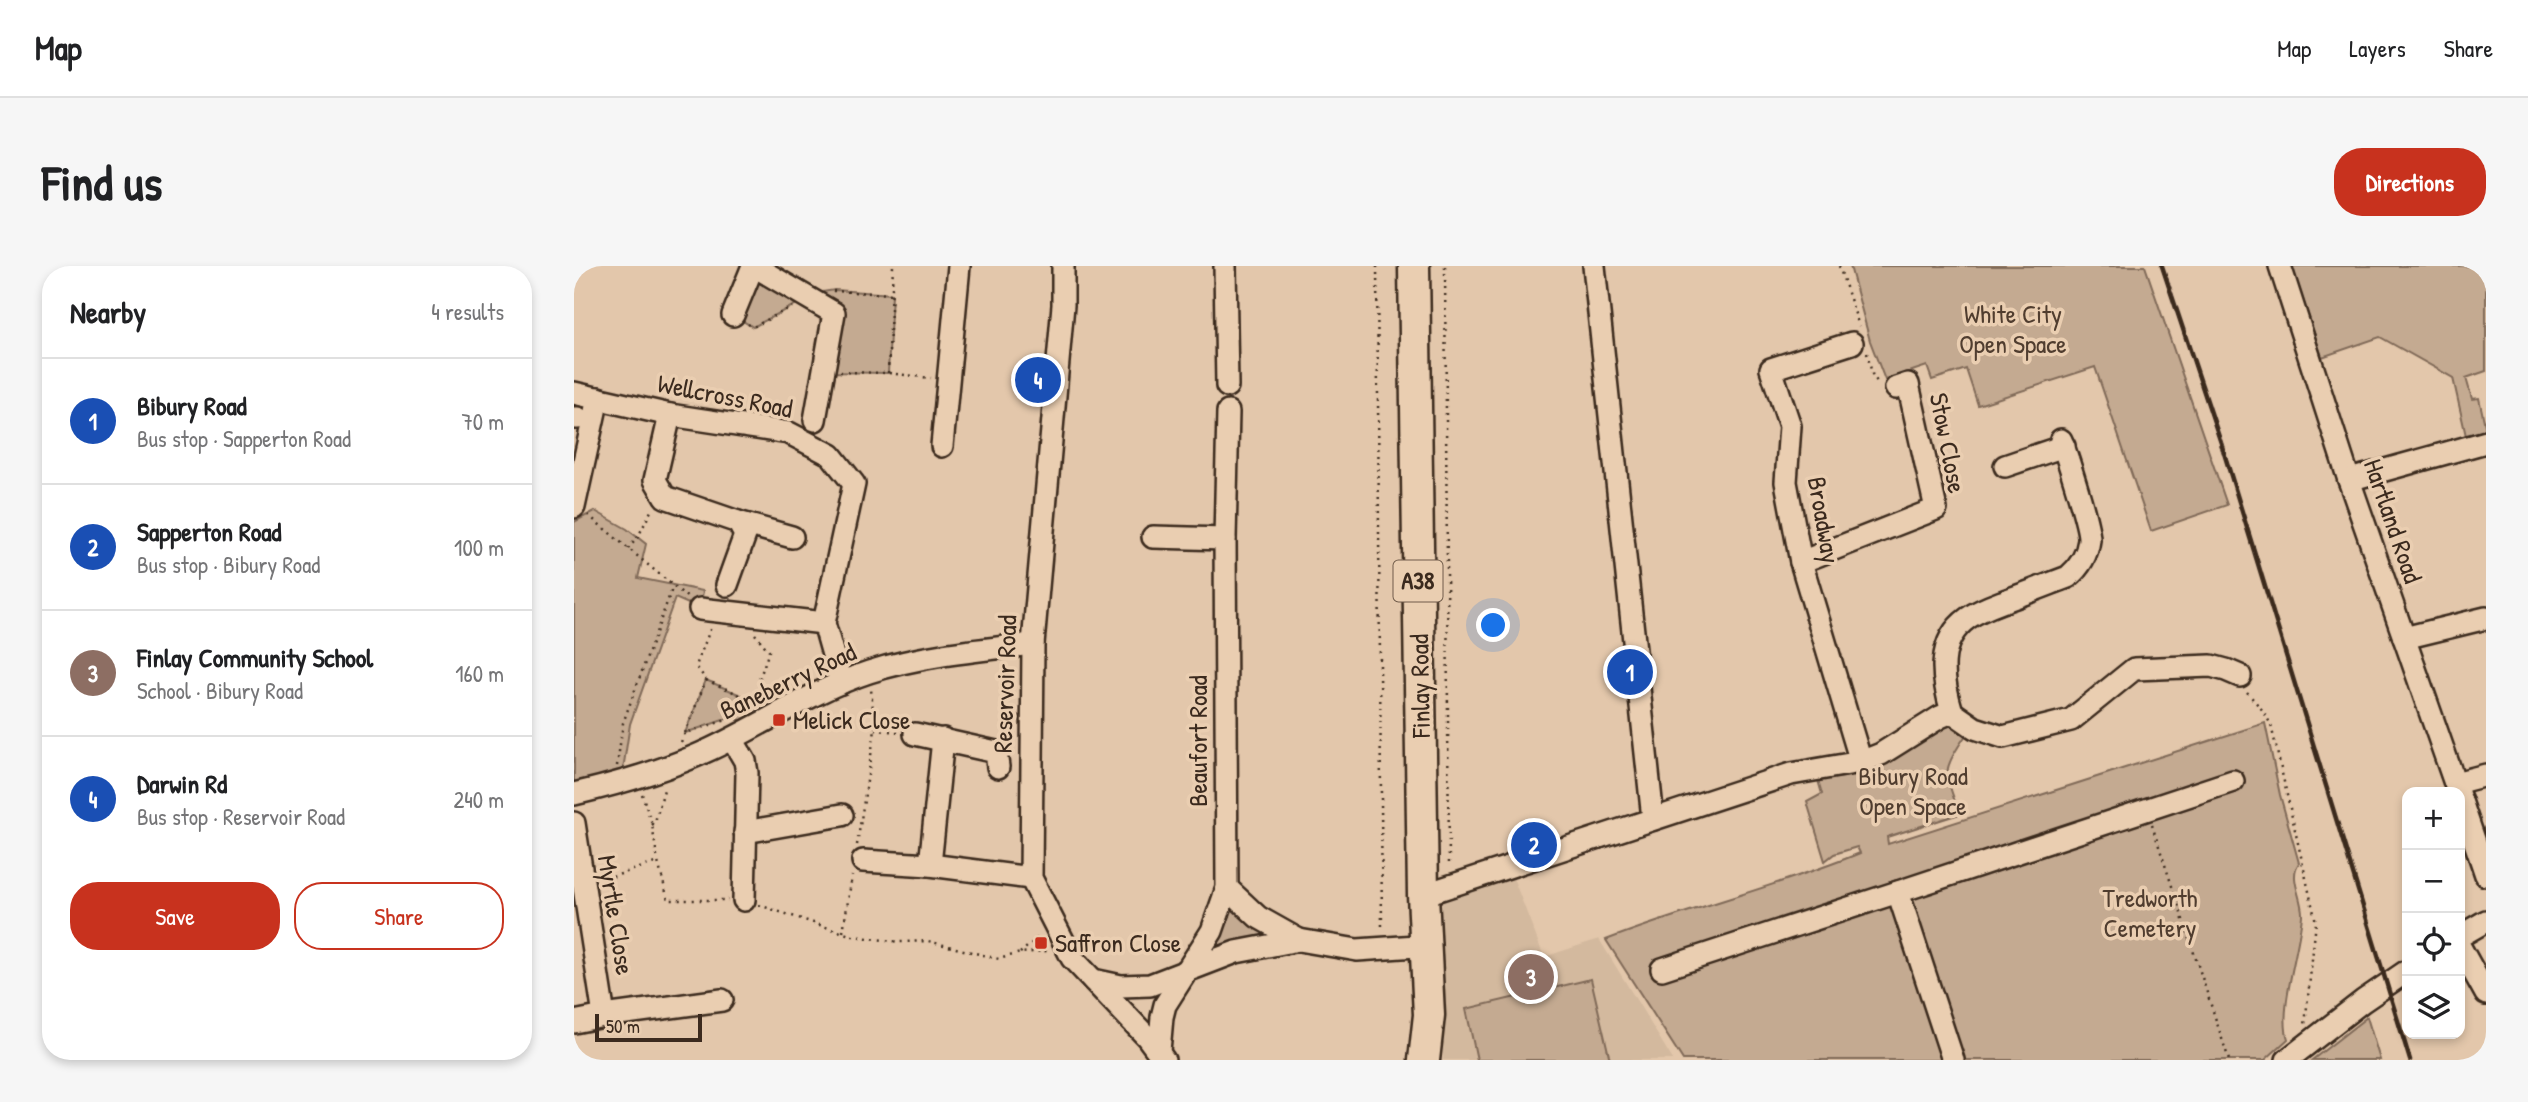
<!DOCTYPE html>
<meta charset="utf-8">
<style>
:root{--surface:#fff;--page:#f6f6f6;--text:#202124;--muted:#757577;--line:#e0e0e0;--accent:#c8321e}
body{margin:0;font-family:"Patrick Hand",sans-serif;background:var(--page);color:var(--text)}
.controls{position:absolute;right:21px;bottom:21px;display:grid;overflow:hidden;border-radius:14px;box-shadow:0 4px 10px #0003}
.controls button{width:63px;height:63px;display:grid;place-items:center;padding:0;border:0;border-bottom:2px solid var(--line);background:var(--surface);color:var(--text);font:35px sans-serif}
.scale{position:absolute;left:21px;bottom:18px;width:107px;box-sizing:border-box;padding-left:7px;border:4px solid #3b2a1e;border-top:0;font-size:19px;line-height:24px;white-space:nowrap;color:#3b2a1e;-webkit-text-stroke:5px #eaceb1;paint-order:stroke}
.you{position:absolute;left:920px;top:360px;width:24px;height:24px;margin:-18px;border:5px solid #fff;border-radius:50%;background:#1a73e8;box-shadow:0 0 0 10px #1a73e833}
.badge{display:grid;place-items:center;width:46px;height:46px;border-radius:50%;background:var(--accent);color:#fff;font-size:23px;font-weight:700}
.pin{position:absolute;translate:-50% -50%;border:4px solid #fff;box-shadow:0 2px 7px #0006}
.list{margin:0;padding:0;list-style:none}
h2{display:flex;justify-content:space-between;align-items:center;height:91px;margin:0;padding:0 28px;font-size:30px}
h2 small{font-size:23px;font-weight:400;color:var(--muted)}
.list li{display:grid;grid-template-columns:46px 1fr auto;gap:21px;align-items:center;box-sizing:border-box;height:126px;padding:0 28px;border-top:2px solid var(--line)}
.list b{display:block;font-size:26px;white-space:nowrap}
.list p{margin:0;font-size:23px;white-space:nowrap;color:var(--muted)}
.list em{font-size:23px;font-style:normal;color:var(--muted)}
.actions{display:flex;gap:14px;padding:21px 28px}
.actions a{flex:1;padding:16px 0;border:2px solid var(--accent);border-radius:28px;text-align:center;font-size:24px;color:var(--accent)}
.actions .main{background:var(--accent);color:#fff}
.icon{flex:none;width:38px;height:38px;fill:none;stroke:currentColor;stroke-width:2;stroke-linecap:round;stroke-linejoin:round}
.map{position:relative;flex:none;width:1912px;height:794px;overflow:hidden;border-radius:28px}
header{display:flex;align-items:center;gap:42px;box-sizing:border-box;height:98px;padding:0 35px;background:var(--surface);border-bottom:2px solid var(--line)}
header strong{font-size:33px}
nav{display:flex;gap:38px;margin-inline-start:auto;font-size:24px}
.intro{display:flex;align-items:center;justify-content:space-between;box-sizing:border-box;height:168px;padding:0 42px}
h1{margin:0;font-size:49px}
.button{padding:18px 32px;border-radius:28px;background:var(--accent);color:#fff;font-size:24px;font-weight:700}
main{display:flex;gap:42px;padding:0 42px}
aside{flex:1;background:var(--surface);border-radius:28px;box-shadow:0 4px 10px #0003}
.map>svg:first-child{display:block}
</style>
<header>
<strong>Map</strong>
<nav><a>Map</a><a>Layers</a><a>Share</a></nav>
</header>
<div class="intro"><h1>Find us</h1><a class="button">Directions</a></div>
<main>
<aside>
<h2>Nearby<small>4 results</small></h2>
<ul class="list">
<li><span class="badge" style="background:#1a4fb4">1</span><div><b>Bibury Road</b><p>Bus stop · Sapperton Road</p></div><em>70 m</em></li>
<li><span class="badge" style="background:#1a4fb4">2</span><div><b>Sapperton Road</b><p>Bus stop · Bibury Road</p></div><em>100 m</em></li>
<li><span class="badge" style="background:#8d6e63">3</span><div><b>Finlay Community School</b><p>School · Bibury Road</p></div><em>160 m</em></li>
<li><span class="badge" style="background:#1a4fb4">4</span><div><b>Darwin Rd</b><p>Bus stop · Reservoir Road</p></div><em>240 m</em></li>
</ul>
<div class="actions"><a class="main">Save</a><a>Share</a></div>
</aside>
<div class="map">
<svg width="1912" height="794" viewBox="0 0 1912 794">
<rect width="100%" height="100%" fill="#e3c7ab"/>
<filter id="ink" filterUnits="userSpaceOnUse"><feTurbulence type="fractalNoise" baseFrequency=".0143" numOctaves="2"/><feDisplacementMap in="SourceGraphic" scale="14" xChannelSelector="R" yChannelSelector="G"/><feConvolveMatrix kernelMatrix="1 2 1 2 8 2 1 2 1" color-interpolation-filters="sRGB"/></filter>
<g filter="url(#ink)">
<path fill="#d3b99e" d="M938,609L970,691L1025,673L1099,794H869L865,683L868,636L875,630Z"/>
<g fill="#c4aa91" stroke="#806a58" stroke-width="2">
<path d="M179,0L242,27L261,24L318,28L314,107L250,106L260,48L234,32L179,61L159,49Z"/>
<path d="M1276,0H1571L1653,239L1577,265L1521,101L1404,139L1392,103L1358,114L1353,100L1311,114L1296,75Z"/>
<path d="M1718,0H1912V105L1892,112L1898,133L1905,132L1912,164L1892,170L1879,112L1806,71L1748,91Z"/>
<path d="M21,245L53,263L72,278L64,312L129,325L126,343L101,332L56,458L49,504L0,518V256Z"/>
<path d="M132,414L192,440L168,454L155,452L111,467Z"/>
<path d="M1691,457L1706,529L1725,597C1714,611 1729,633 1728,649C1726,681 1704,745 1714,773L1691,794H1109L1032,674C1115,642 1203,621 1286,587L1283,581L1260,588L1251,595L1233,536L1248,528L1244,514L1270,511L1294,504L1375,458L1380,459L1392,469C1365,508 1372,506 1385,548L1313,571L1314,578Z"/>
<path d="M655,638L700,668L635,690Z"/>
<path d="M1017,713L1036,794H903L892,743Z"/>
<path d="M1793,751L1806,794H1738Z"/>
</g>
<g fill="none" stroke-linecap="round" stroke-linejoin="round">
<g stroke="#3b2a1e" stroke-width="26">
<g id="minor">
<path d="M180,0L260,47L241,154"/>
<path d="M489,0V39L459,378L457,612L498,692L573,771L590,794"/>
<path d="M651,0L653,120"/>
<path d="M1020,0L1079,553"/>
<path d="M1706,0L1775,214L1884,526"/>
<path d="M159,49L179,0"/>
<path d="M1278,77L1197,103L1216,160L1212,216L1227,296L1287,496"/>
<path d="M0,127L96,149L215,167L257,189L280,218L250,357L267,417"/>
<path d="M96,149L81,214L91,231L164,256L171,269L153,319"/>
<path d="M0,152H4"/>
<path d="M368,180L385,0"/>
<path d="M1431,200L1490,180"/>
<path d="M1775,214L1912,176"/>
<path d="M0,241L24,132"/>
<path d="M164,256L218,271"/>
<path d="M579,271L651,273"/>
<path d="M1227,296L1362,243L1334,118L1322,122"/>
<path d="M126,343L250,357"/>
<path d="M1830,372L1912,352"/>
<path d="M1378,446C1368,413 1362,375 1394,352C1405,344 1420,339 1433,334C1453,327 1473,319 1494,311C1506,301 1513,290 1515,274C1516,261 1493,190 1487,174"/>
<path d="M341,468L422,486L424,501"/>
<path d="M158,473L171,495L173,507L170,634"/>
<path d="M1881,517L1912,509"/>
<path d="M0,528C47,517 93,504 137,483C190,458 240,424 295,406C348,389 404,384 459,378"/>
<path d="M1886,532L1912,609"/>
<path d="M0,557L30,750"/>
<path d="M171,566L268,549"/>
<path d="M289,595L356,599L457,612"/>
<path d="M356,599L369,473"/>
<path d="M653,622L684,651L725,674"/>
<path d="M1324,626L1659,515"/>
<path d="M849,629L1217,508L1287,496L1307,488L1366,451L1378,446L1401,462L1429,471L1497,454L1560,403L1637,400L1652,404L1666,410"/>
<path d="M1886,670L1912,655"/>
<path d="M1886,681L1912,728"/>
<path d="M1088,703L1324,626L1379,794"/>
<path d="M519,714L547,720L576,719L662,686L725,674L783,684L843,680"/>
<path d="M0,756L30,750L148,734"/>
<path d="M585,785L588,751L591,739L638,665L653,622L651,273L654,146"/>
<path d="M1713,794L1789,735L1833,705"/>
</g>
</g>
<g stroke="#3b2a1e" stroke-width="35">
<path id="highway" d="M840,0L849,629L855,749L850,794"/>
</g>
<g stroke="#3b2a1e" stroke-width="2.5" stroke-dasharray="2 5" stroke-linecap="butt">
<path d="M803,0L808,665"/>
<path d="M871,0L875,602"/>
<path d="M1265,0L1285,60"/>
<path d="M259,25L318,28"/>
<path d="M174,58L179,61L218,41"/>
<path d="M1293,87L1298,108L1305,119"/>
<path d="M266,106L314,107L357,112"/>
<path d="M314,107L319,0"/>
<path d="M14,249L114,332"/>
<path d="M54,283L64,271L77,245"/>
<path d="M181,368L195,385L185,414L196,432"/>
<path d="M132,414L187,438"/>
<path d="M1673,426L1690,446L1697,459L1742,656L1731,759"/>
<path d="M301,464L326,466"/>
<path d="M111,467L132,414L122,400L137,361"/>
<path d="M107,476L111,467L159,452"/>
<path d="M43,500L49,457L99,320"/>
<path d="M68,528L78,559L84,596"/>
<path d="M78,559L81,556L91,520"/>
<path d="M1578,559L1655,794"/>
<path d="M283,579L301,464L297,423"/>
<path d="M25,615L84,596L94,634H154"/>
<path d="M185,639L279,670L326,676L354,675L425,693L446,687L474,685"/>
<path d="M269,666L278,610"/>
<path d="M446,687L467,669"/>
</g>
<use href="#minor" stroke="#eaceb1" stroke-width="21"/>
<use href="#highway" stroke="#eaceb1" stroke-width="30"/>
<path stroke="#3b2a1e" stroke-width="4.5" d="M1588,0L1647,177L1836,794"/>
</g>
</g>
<g fill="#c8321e" stroke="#eaceb1" stroke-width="2.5">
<rect x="198" y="447" width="14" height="14" rx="3.5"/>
<rect x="460" y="670" width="14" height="14" rx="3.5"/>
</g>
<g text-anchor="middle" stroke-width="7" stroke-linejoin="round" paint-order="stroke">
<rect fill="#eaceb1" stroke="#705b4a" stroke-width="2" x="819.5" y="294.5" width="49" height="41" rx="5"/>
<g font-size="24" font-weight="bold" fill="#3b2a1e">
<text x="844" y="323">A38</text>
</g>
<g font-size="26" fill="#503d2f" stroke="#eaceb1">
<text x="1439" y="57">White City<tspan x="1439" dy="30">Open Space</tspan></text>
<text x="1339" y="519">Bibury Road<tspan x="1339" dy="30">Open Space</tspan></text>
<text x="1576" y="641">Tredworth<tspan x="1576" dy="30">Cemetery</tspan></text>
</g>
<g font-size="26" fill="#3b2a1e" stroke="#eaceb1">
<text transform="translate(151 130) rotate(11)" y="9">Wellcross Road</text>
<text transform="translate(1374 177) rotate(79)" y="9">Stow Close</text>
<text transform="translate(1250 254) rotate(80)" y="9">Broadway</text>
<text transform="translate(1819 255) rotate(71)" y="9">Hartland Road</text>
<text transform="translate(214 415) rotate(-25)" y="9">Baneberry Road</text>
<text transform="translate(431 418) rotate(-88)" y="9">Reservoir Road</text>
<text transform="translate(846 420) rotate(-91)" y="9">Finlay Road</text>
<text transform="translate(624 475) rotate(-90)" y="9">Beaufort Road</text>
<text transform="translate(42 649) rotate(81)" y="9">Myrtle Close</text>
</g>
<g font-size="26" fill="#3b2a1e" stroke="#eaceb1" text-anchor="start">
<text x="219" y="463">Melick Close</text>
<text x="481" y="686">Saffron Close</text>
</g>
</g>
</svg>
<div class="controls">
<button>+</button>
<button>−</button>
<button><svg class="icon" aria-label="locate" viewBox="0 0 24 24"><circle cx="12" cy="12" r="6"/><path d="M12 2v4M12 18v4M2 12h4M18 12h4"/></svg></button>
<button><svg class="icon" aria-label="layers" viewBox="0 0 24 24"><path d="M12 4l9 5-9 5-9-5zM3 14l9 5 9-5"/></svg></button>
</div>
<div class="scale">50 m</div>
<div class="you"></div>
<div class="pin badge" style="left:1056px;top:406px;background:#1a4fb4">1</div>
<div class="pin badge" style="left:960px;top:579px;background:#1a4fb4">2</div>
<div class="pin badge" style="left:957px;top:711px;background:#8d6e63">3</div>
<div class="pin badge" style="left:464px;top:114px;background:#1a4fb4">4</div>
</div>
</main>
